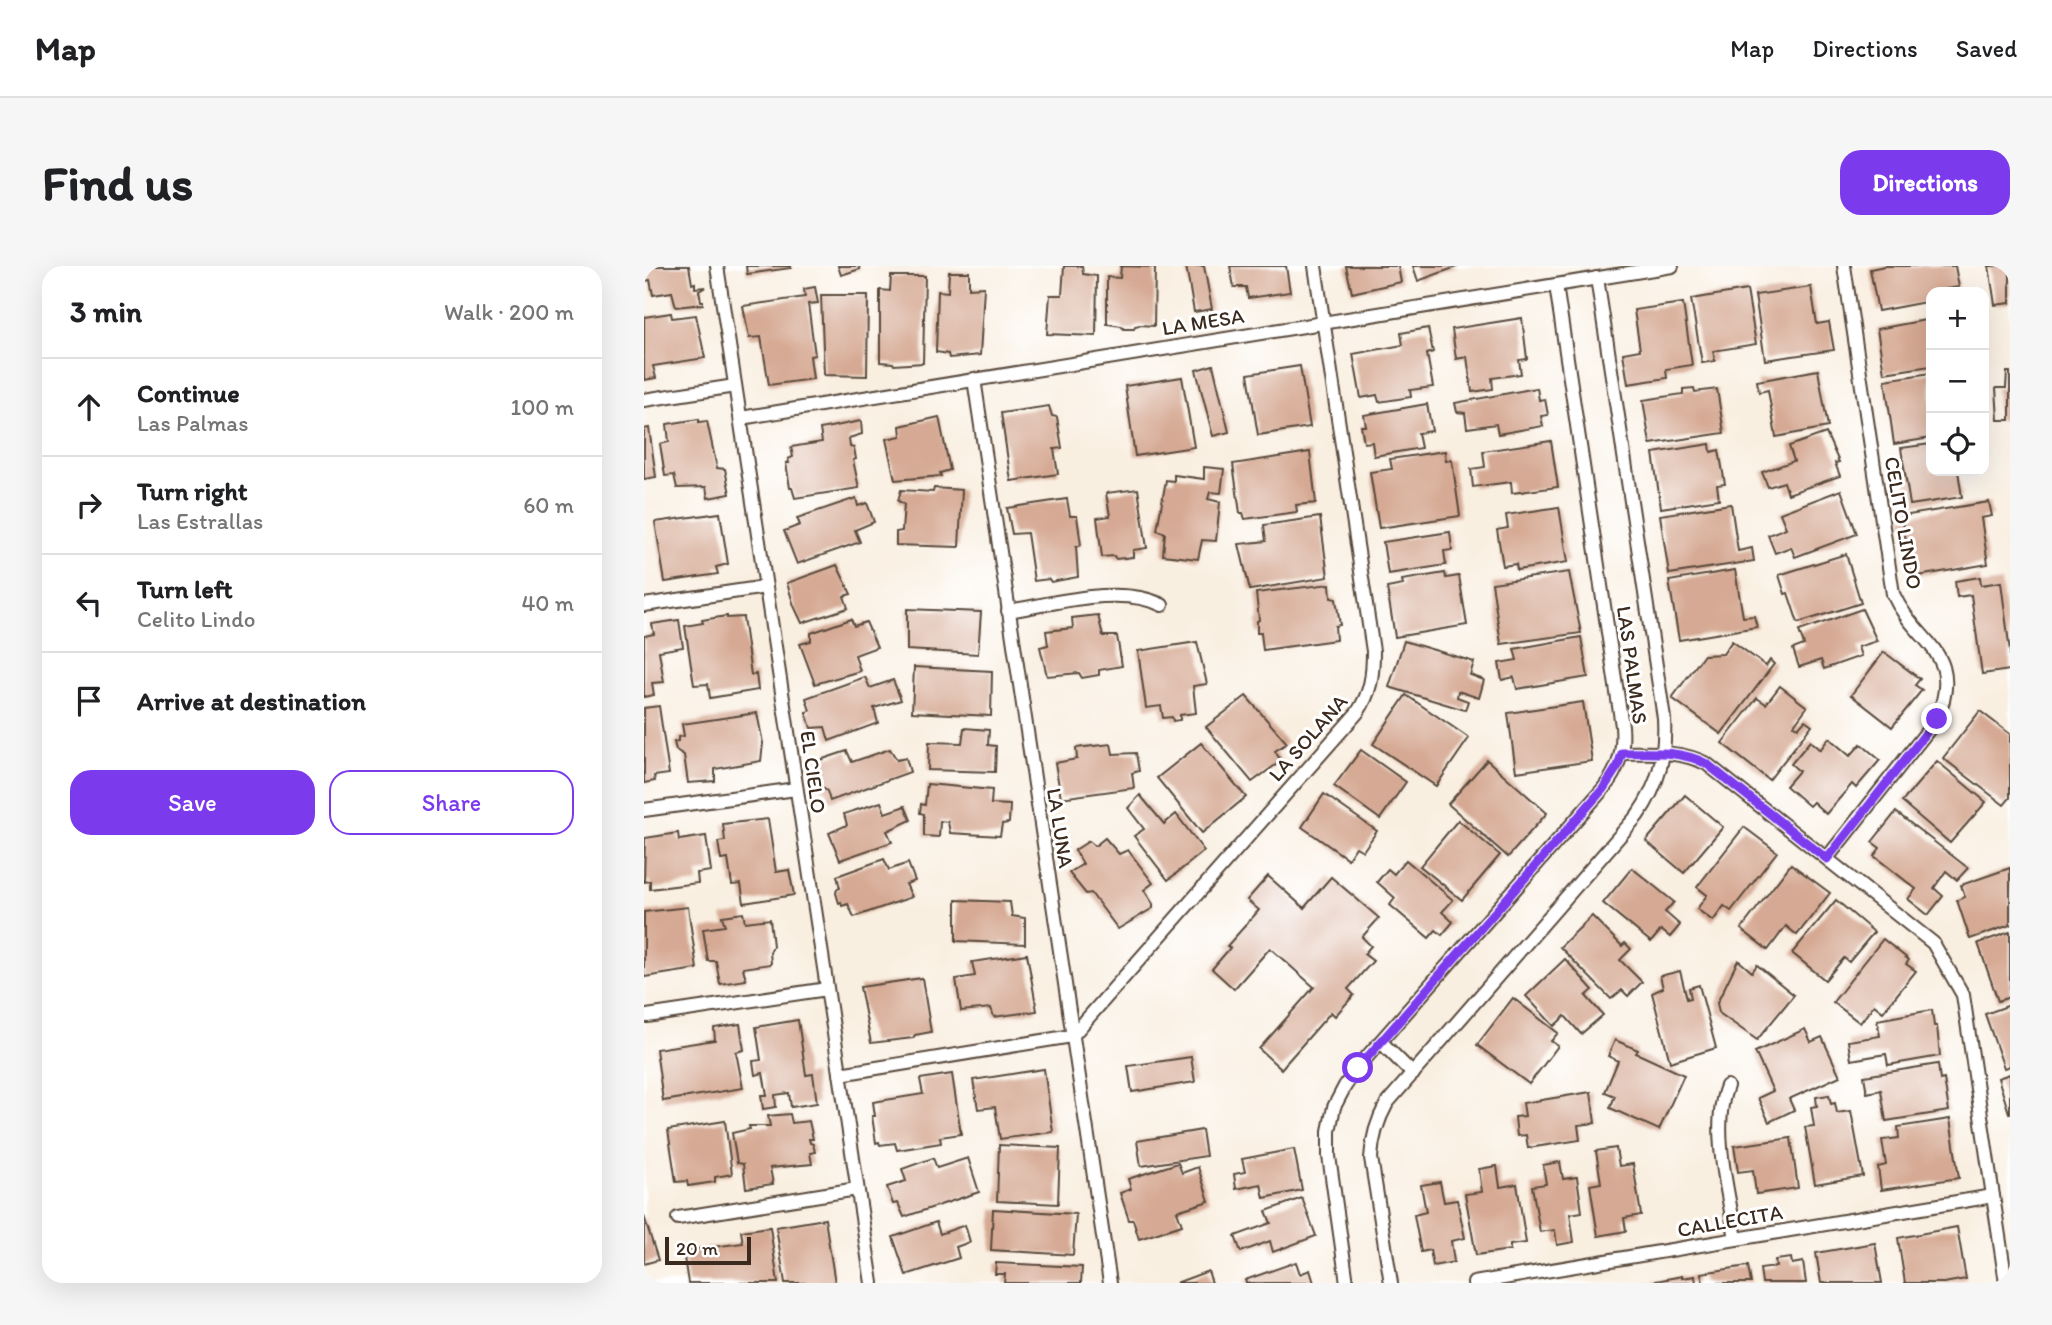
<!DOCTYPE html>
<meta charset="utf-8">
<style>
:root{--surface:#fff;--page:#f6f6f6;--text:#202124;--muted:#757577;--line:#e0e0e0;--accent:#7c3aed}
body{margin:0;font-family:Itim,sans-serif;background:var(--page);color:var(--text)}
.controls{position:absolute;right:21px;top:21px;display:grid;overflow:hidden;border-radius:14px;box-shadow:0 7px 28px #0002}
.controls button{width:63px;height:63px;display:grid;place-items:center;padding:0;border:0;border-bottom:2px solid var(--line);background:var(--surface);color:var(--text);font:35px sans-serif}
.scale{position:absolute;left:21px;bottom:18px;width:86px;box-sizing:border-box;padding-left:7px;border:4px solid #3b2a1e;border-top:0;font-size:19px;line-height:24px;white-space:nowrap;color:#3b2a1e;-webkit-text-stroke:5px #fff;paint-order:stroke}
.stop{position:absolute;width:21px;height:21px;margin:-16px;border:5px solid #7c3aed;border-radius:50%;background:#fff}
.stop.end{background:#7c3aed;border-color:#fff;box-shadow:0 2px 7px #0008}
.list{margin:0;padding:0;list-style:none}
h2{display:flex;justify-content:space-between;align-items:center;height:91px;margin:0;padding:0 28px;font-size:30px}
h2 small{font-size:23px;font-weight:400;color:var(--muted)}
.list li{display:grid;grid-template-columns:46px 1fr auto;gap:21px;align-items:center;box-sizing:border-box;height:98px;padding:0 28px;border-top:2px solid var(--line)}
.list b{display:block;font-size:26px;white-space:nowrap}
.list p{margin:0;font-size:23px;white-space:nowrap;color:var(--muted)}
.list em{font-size:23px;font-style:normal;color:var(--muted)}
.actions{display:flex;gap:14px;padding:21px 28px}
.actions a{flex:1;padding:16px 0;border:2px solid var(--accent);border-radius:21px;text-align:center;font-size:24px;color:var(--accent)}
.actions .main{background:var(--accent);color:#fff}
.icon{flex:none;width:38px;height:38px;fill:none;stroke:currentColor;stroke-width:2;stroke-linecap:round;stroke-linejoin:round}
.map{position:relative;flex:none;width:1366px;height:1017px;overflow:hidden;border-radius:21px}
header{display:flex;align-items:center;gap:42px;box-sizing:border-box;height:98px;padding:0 35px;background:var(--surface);border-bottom:2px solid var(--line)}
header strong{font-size:33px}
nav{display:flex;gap:38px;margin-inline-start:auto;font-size:24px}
.intro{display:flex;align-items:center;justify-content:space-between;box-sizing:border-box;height:168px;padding:0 42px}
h1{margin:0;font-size:49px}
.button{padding:18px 32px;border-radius:21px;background:var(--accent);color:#fff;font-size:24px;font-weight:700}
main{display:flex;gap:42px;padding:0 42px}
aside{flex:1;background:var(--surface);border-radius:21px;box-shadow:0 7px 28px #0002}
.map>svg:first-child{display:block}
</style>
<header>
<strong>Map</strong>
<nav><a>Map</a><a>Directions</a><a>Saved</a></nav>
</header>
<div class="intro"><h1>Find us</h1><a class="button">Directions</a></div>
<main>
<aside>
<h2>3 min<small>Walk · 200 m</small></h2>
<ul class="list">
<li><svg class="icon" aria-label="ahead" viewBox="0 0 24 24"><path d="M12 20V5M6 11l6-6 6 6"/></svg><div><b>Continue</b><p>Las Palmas</p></div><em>100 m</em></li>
<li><svg class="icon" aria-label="right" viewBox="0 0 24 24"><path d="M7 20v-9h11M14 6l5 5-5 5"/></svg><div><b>Turn right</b><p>Las Estrallas</p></div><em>60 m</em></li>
<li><svg class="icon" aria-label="left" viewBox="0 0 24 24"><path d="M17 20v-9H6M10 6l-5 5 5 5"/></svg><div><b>Turn left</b><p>Celito Lindo</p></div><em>40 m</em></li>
<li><svg class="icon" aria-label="arrive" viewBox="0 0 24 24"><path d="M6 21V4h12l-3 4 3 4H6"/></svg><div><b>Arrive at destination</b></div></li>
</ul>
<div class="actions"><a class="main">Save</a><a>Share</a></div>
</aside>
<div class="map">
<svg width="1366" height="1017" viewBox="0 0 1366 1017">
<rect width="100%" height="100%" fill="#fff"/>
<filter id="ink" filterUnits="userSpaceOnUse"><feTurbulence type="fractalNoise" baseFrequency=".0143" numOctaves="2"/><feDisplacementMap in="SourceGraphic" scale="14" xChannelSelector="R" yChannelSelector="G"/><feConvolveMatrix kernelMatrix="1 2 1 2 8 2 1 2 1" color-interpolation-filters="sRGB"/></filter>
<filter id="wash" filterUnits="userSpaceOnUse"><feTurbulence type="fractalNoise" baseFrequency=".00686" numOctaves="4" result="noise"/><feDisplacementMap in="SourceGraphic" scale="28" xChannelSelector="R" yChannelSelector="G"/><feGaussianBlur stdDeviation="1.57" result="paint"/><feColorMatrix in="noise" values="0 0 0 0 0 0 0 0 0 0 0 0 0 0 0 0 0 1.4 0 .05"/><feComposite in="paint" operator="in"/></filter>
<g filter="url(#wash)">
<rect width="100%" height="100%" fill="#f9efe1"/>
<g id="blocks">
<g fill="#d5a993">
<path d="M0,0H45L48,18L51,17V22L62,21L55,25L57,35H59V38L32,41L28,26L9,29L6,14L0,15Z"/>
<path d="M102,0H147V2L103,8Z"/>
<path d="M194,0H215L216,3L197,9Z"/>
<path d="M420,0H438L439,8L453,10L452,70L403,68L406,29H418Z"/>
<path d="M477,0L511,1L510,60L496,59L491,60L490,63H480L477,60L463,58V11L476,12Z"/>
<path d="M542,0H560L568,43L550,46Z"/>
<path d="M586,0H642L646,26L604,32L602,21H590Z"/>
<path d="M702,0H754L757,16L708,27Z"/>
<path d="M769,0H815L774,15Z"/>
<path d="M1241,0H1311L1315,21L1302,23L1303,26H1287V35L1234,45L1226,3Z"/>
<path d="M1345,0H1366V37L1351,39Z"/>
<path d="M305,6H325V22L340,21L336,89L305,92L304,88L292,86L294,25L304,26Z"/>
<path d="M247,10H281L279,97L250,99L249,97L236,96V24L246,25Z"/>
<path d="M171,21L174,37L164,38L171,89L166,90L169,113L125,119L117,71L105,72L99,40L161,31L160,23Z"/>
<path d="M1167,21L1173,58L1185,56L1190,84L1121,94L1111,29Z"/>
<path d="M1103,24L1112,78L1069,85L1071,95L1058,97L1047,33Z"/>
<path d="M177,29H224L223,110L180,109Z"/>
<path d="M1039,37L1048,99L1022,103L1023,112L984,118L979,87L996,84L990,44Z"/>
<path d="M27,47L28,52L52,49L61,92L9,100L12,112L0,114V51Z"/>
<path d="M878,52L883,93L875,94L877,108L848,112L849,123L828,126L823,91L812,93L808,63Z"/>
<path d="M1287,53V100L1240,107L1233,63Z"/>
<path d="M784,62L789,86L783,88L789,121L766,124L767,131L735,136L733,129L717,132L709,88L759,79L757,67Z"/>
<path d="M569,99L585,166L569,170L552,104Z"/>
<path d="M656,100L666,161L614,169L604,108Z"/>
<path d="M1174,104L1184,161L1132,171L1124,124L1115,126L1113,115Z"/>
<path d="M1363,106H1366V154H1354L1352,122H1362Z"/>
<path d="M1287,107V172L1250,178L1241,114Z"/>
<path d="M538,111L550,181L491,190L481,120Z"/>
<path d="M893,122L895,134L901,133L904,149L897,150L899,160L854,168L852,158L823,162L821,147L813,146L811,137Z"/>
<path d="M1050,122L1051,126L1073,123L1080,167L1006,178L999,134L1039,128V123Z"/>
<path d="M783,138L788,165L774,167L777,182L730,190L728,176L720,177L717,160H722L720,149Z"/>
<path d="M405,140L408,150L413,151L418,182L410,183L414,208L367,215L357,147Z"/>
<path d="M295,151L306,204L296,207L297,210L251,214L242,173L257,170L256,160Z"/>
<path d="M55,153V156L63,155L73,202L81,203L86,228L64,232L62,221L33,222L30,209L21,210L16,178L25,176L23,158Z"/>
<path d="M217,155L218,168L205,172L206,181L210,182L212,193L209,194L215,222L151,232L148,222H146L142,197H145L144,193L149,191L147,181L178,176L176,163Z"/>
<path d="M5,162L12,211L0,213V163Z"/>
<path d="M1182,167L1195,196L1191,197L1196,210L1144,228L1140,216L1124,221L1118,206L1150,195L1145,180Z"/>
<path d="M907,175L914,221L868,227L867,216L829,221L827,203L841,201L839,185Z"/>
<path d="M1066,178L1067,186L1075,184L1081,218L1073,219L1075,233L1017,242L1009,187Z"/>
<path d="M1287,178V205H1314L1318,231L1266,239L1257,182Z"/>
<path d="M801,185L802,195L808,194L816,250L735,262L726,206L748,203L746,193Z"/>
<path d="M666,186L672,237L652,239L653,246L601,253L599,247H596L589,198Z"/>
<path d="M560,201L580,203L577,227L566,226L564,233L576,236L572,275L558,274L554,293L519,289L521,267L513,264L522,214L530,215V209L560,213Z"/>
<path d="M290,222L318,224L315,281L252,279V266L258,265L260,238L254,235L257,224L289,226Z"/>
<path d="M494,223L503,282L489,284V291L472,293L470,290L458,291L453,252L466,250L462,227Z"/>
<path d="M1197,224L1213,268L1151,291L1147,281L1131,287L1124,269L1142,262L1136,247Z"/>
<path d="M212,232L214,240L223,237L230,256L211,264L216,276L153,298L140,265L156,259L153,252Z"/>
<path d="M423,233L426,250H433L437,279L432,281L434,311L407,316L405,313L390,315L383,267L368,268L363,242Z"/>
<path d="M1345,236L1348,250L1337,252L1344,298L1268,311L1258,250Z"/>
<path d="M1087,238L1094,285L1108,282L1110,295L1025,308L1016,249Z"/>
<path d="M915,241L924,296L873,304L872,298L859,300L853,264L864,262L862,249Z"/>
<path d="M76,247L84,298L72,301L74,308L21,316L11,256Z"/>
<path d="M676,251L684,311L606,324L595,278L622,275L620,259Z"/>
<path d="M806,266L808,284L800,285L802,299L744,308L739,276Z"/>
<path d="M1202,288L1217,337L1154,357L1144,327L1141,328L1135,309Z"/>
<path d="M193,299L207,328L200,330L204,342L158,357L150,340L143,317Z"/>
<path d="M1091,304L1099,351L1110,350L1113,361L1035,374L1025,315Z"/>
<path d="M925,306L937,367L857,378L848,317Z"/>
<path d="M801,307L802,312L815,310L823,359L751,371L743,322L759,319L758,314Z"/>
<path d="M1336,311L1337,319L1357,316L1366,386V404L1338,408L1327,329L1313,331L1311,315Z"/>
<path d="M686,318L687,332L692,333L696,359L691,360L692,374L619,384L617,367H613V355L615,354L612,327Z"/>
<path d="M263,343L337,346L334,388L263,384Z"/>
<path d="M1218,343L1233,375L1214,381L1217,390L1180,403L1177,394L1155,401L1149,383L1160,379L1155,365Z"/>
<path d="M454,349L459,370H473L478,400L455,404V409L438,412L435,407L403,410L396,381L404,379L402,365L429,362L428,352Z"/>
<path d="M83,350V352L99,351L107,409L112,408L114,424L66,432L64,418L50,419L41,360L59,357L58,354Z"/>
<path d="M207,353L210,360L222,356L233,381L211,389L216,405L171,418L156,378L167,375V367Z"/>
<path d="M35,354L39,381L15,385L20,416L8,417L10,429L0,431V370L10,368L8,358Z"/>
<path d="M937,371L944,411L873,423L870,411L858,414L855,397L873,394L870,383Z"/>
<path d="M760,375L830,396L826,409L840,414L835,432L814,425L813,431L824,435L821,444L745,421Z"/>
<path d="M1088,375L1122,400L1126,394L1130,398L1077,468L1028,432L1060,389L1079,388Z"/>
<path d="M553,376L563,418L549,420L552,447L536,449V454L529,455L528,451L519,452L517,440L502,442L494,385Z"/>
<path d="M1240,386L1276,413L1271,419L1278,424L1248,461L1207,429Z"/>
<path d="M270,401L348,405L347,450L268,446Z"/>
<path d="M221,411L226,422L249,414L257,434L230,442L234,457L185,475L181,461L167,462L162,446L166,445L162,432Z"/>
<path d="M1136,420L1163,441L1150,459L1154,462L1161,454L1168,459L1125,514L1078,477L1113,432L1122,438Z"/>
<path d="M762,429L825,472L792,520L729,478Z"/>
<path d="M602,430L643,477L631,485L637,495L608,516L562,461Z"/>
<path d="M939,436L948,495L872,506L864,447Z"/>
<path d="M15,440L25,508L10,510L11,515L0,517V442Z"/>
<path d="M1336,445L1366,468V532L1360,539L1299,492Z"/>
<path d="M113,447L119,477L117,495L71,503V515L44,517L40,489L32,484L30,476L34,475V471L40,470L38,458Z"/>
<path d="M320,462L345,464L344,479L352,480L351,506L284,504L285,476L318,477Z"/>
<path d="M1185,472L1206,490L1217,478L1236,494L1212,522L1208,518L1182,548L1169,536L1165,540L1142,520L1155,505L1147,498L1166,475L1176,484Z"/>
<path d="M557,477L602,531L558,567L513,512Z"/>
<path d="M467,478L469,488L492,487L495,505L488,507L490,522L417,532L411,497L433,493L432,482Z"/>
<path d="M246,483L253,494L262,492L266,506L186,535L183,525L176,520L174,513L176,508L173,495L203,485L208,496Z"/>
<path d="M717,484L762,516L736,553L690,520Z"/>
<path d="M843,494L903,547L864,591L804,538Z"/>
<path d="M1293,495L1342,536L1306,577L1258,536Z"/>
<path d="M283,518L348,524L347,538L366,539L365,557L358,558L356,570L306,567L304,556L296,555L295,571L280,570V548L276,547L277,538L281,539Z"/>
<path d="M680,528L733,565L719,585L712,581L704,593L658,561Z"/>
<path d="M496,529L520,558L532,548L560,585L524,614L490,570L500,563L484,542Z"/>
<path d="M1041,529L1079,561L1040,607L1002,575Z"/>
<path d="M237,536L241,547L261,540L267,554L243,565L248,576L196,594L185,567L203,559L200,548Z"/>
<path d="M1252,546L1324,602L1313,614L1302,605L1290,622L1299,630L1284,649L1264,633L1272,623L1230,590L1236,582L1228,576Z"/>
<path d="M124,553L132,606L145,604L150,629L100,637L97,618L88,619L84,593L77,594L74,576L81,575L79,558Z"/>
<path d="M814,554L856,589L818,634L776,600Z"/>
<path d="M1100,561L1133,586L1087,645L1080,640L1069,655L1053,643L1063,629L1053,621Z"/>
<path d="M34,567L35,574L62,570L67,605L53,607L54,617L6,623V615L0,616L1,572Z"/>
<path d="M461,572L475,588L484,584L509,617L500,624L509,638V642L474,663L447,627L442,628L425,607L439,598L431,584L445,575L451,580Z"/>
<path d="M240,593L245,604L264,597L271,615L262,618L268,631L210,651L204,638L198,640L197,636L195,637L192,627L193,623L196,622L193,610Z"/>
<path d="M762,594L809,634L798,646L809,656L798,669L792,664L785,672L746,639L751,632L733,616L744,603L750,608Z"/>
<path d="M1147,598L1186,627L1153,669L1142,660L1124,684L1097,663Z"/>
<path d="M988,602L1030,636L1021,646L1036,659L1026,671L1017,664L1007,676L959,637Z"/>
<path d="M1366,602V659L1326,673L1313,634L1321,631L1317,619Z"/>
<path d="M624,610L660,642L687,611L735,652L718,671L727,680L720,688L729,695L704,723L710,729L691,750L687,746L637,803L615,783L670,721L626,682L590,723L568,703L586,682L583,680L615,644L603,634Z"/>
<path d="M312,634L366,636L368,650L381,652V678L312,675Z"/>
<path d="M1192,634L1230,666L1205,696L1200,692L1181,714L1148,687Z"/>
<path d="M44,641L53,703L0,711V646Z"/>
<path d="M99,647L101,656L126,653L129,680L126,686L127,698L99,702L102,714L76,718L72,695H64L59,663L81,660L78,650Z"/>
<path d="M948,650L978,680L981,677L987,683L976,694L998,716L984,730L978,724L967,733L916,681Z"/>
<path d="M1366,666V731L1354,735L1334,677Z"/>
<path d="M1239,673L1265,694L1262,698L1272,705L1239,746L1230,739L1216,757L1189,736Z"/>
<path d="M383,688L393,745L350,751L347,742L317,745L312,713L331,710L328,696Z"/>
<path d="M921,693L949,724L942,730L959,749L937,768L921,750L910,760L882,730Z"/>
<path d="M1094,694L1108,706L1113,699L1150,729L1113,774L1075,747L1073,737Z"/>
<path d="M1036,705L1043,733L1047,732L1045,722L1055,719L1072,782L1026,796L1008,727L1019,722L1016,710Z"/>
<path d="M278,712L287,766L271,769L269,772L227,777L216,721Z"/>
<path d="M869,732L914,767L907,775L914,780L885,818L833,779Z"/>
<path d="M1366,739V800L1360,802L1341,748Z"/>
<path d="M1288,744L1290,760H1293L1296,790L1244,799L1242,788L1207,794L1204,775L1236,770L1233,754Z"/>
<path d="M154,754L162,809L169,808L173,837L147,841L145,827L131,829L132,841L119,843L117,829H123L119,807L111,809L109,795L117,794L112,761Z"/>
<path d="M96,758L100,784L92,786L99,822L19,835L12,783L71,774L70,762Z"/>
<path d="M1161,763L1167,776L1178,771L1196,810L1145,833L1150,844L1125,856L1114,832L1129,825L1111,786Z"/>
<path d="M971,774L994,784L992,787L1040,809L1015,864L966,842L971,830L961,826L974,795L964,790Z"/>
<path d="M547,791L551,816L488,826L484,800Z"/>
<path d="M1294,798L1296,814L1300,813L1305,845L1242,855L1237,824L1223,827L1220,810Z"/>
<path d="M400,803L409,866L356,873L351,841L334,843L329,814Z"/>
<path d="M308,808L317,868L296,871L297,877L253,884L251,877L236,879L235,876L232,877L228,850H231L229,836L279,828L276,813Z"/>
<path d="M1366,808V847H1365L1354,812Z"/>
<path d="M947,826L951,857L934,859L936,874L884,882L882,869L873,870L871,851L881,850L879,837Z"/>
<path d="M1185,829L1187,838L1191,837L1193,847L1207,845L1219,910L1171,918L1161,861L1170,860L1167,841L1173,840L1172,831Z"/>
<path d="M146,848L148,857L165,855L169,873H165L166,877L169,878L171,886L166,887L168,898L126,902L129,918L102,922L99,898L93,897L88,867L106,863L105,860H126L124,850Z"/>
<path d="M1306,853L1315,912L1237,924L1234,901L1242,899L1238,874L1255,872L1254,861Z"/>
<path d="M81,855L88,908L71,911V916L44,920L43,915L32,916L24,864Z"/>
<path d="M558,864L562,890L497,900L493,875Z"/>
<path d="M1147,872L1154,922L1112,928L1109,904L1094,906L1090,880Z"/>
<path d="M355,879L416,882L414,938L353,935Z"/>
<path d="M972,882L975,900L989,898L997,949L980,952L982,965L954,970L946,919L957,917L952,885Z"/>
<path d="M650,883L658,924L620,932L617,918L592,923L590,908L601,906L598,893Z"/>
<path d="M289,892L293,902L324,892L335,926L260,951L254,937L249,938L243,921L262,915L258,903Z"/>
<path d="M916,896L919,913L933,911L938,946L926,948L930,976L913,979L911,964L896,966L888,920L902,918L899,899Z"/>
<path d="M534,897L538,907L554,901L565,935L533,945L538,959L495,973L489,954H485L476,927L487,923L484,913Z"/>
<path d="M853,900L856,921L873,918L882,977L866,979V984L832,989L821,928L838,926L835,903Z"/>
<path d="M796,916L800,936L813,934L821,972L807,975L810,996L789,1000L786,984L777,986L770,949L782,946L777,919Z"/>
<path d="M658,932L672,970L629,986L626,975L597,986L591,970L627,957L622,945Z"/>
<path d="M349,943L432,948L429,989L347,984Z"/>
<path d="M0,950L14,994L0,998Z"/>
<path d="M181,953L191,1017H141L132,961Z"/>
<path d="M292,956L296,968L321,959L326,976L312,981L315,992L262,1009L249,971Z"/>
<path d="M126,961L134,1017H44L39,985L99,977L97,965Z"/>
<path d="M1313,961L1322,1013L1300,1017H1261L1254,972Z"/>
<path d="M1231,977L1238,1017H1177L1172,987Z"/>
<path d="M1147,992L1148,998L1159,996L1162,1017H1118L1116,1003L1132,1001L1131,994Z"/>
<path d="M652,996L656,1008L666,1004L670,1017H602L601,1014Z"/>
<path d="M352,997L438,1001L437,1017H360L361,1008H351Z"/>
<path d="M1104,1000L1107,1017H1059L1057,1007Z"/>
<path d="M564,1005L568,1017H532Z"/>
<path d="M1038,1010V1012L1051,1010L1052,1017H1002Z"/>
</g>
</g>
</g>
<g filter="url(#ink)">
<use href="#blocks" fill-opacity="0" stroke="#58483b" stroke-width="2"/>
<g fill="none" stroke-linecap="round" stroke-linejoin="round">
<g stroke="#58483b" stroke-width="16">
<g id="lane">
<path d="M73,0L228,1017"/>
<path d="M330,113L466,1017"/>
<path d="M0,134L91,120"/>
<path d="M97,152L1028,0"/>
<path d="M0,339L122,321"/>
<path d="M364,345C409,338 476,318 518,339"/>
<path d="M978,487C1008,487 1036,484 1063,498L1289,677L1319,729L1362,1017"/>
<path d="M0,544L152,523"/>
<path d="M1183,592L1293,453C1321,384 1272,379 1249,328L1200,0"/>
<path d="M3,750L183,723"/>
<path d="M737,776L769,808"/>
<path d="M196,808L428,770L713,447C727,427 729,409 729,385L671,0"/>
<path d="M1083,820C1066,863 1085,928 1092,973"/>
<path d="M34,952L213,923"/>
<path d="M703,1017L685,890V865L690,841L701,820L714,801L959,523C975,503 980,486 978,460L912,19"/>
<path d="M747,1017L727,892C728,871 733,855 743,837L993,550C1015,519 1022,490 1020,452L953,12"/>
<path d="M830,1017L1349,930"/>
</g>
</g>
<use href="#lane" stroke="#fff" stroke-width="12"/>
</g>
</g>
<g fill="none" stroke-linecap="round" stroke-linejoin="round" filter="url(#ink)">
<path stroke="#7c3aed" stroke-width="9" d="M714,802L959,523L974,500L978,487C1008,487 1036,484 1063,498L1183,593L1293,453"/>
</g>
<g text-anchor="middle" stroke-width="6" stroke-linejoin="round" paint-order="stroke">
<g font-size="21" fill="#3b2a1e" stroke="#fff">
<text transform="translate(559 56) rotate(-9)" y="7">LA MESA</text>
<text transform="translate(1259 257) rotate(80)" y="7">CELITO LINDO</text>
<text transform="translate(988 399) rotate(82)" y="7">LAS PALMAS</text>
<text transform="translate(664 472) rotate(-49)" y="7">LA SOLANA</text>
<text transform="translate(169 506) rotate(82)" y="7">EL CIELO</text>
<text transform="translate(416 562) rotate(81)" y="7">LA LUNA</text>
<text transform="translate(1086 955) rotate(-10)" y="7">CALLECITA</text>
</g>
</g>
</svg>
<div class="controls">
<button>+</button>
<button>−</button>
<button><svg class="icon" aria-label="locate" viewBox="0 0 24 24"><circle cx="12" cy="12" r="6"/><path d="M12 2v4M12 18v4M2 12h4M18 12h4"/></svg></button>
</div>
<div class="scale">20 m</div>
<div class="stop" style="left:714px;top:802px"></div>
<div class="stop end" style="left:1293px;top:453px"></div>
</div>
</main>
